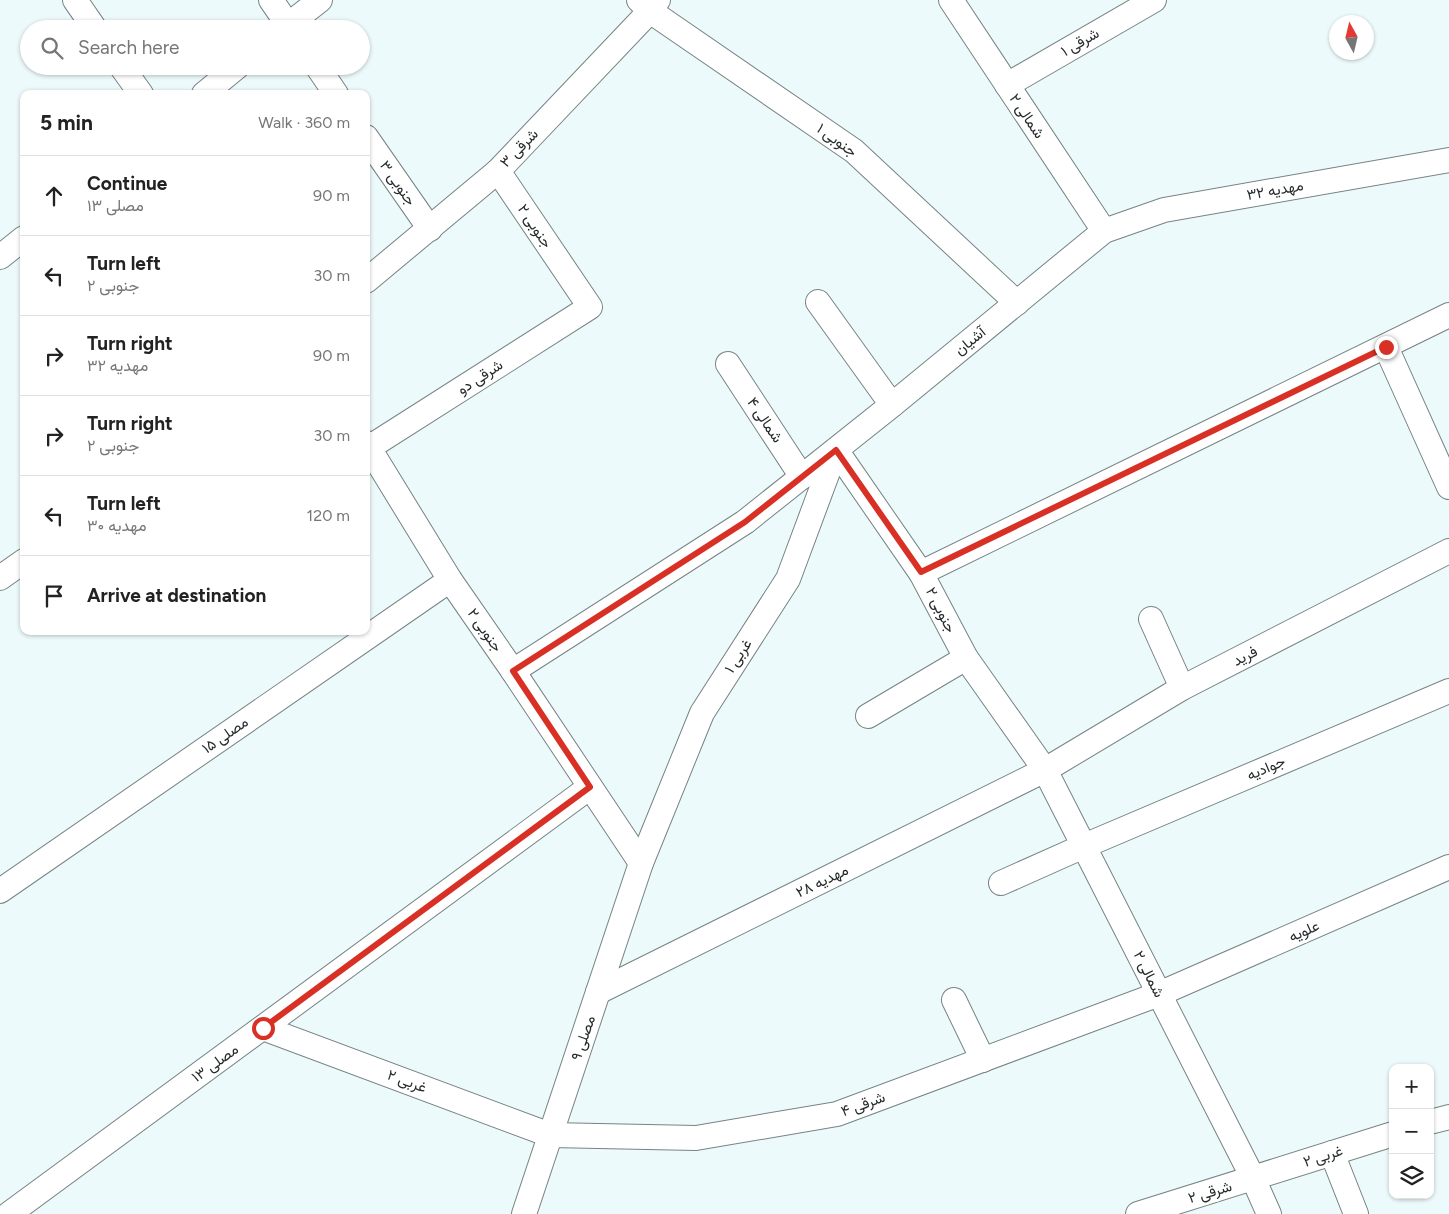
<!DOCTYPE html>
<meta charset="utf-8">
<style>
:root{--surface:#fff;--page:#f6f6f6;--text:#222;--muted:#767676;--line:#e0e0e0}
body{margin:0;font-family:Figtree,Vazirmatn,sans-serif;background:var(--page);color:var(--text)}
.controls{position:absolute;right:15px;bottom:15px;display:grid;overflow:hidden;border-radius:10px;box-shadow:0 1px 4px #0004}
.controls button{width:45px;height:45px;display:grid;place-items:center;padding:0;border:0;border-bottom:1px solid var(--line);background:var(--surface);color:var(--text);font:25px sans-serif}
.compass{position:absolute;left:1329px;top:15px;width:45px;height:45px;border-radius:50%;background:var(--surface);box-shadow:0 1px 4px #0004;rotate:352deg}
.stop{position:absolute;width:15px;height:15px;margin:-11px;border:4px solid #d93025;border-radius:50%;background:#fff}
.stop.end{background:#d93025;border-color:#fff;box-shadow:0 1px 5px #0008}
.list{margin:0;padding:0;list-style:none}
h2{display:flex;justify-content:space-between;align-items:center;height:65px;margin:0;padding:0 20px;font-size:21px}
h2 small{font-size:16px;font-weight:400;color:var(--muted)}
.list li{display:grid;grid-template-columns:32px 1fr auto;gap:15px;align-items:center;box-sizing:border-box;height:80px;padding:0 20px;border-top:1px solid var(--line)}
.list b{display:block;font-size:19px;white-space:nowrap}
.list p{margin:0;font-size:16px;white-space:nowrap;color:var(--muted)}
.list em{font-size:16px;font-style:normal;color:var(--muted)}
.icon{flex:none;width:28px;height:28px;fill:none;stroke:currentColor;stroke-width:2;stroke-linecap:round;stroke-linejoin:round}
.map{position:relative;flex:none;width:1449px;height:1214px;overflow:hidden}
.search{position:absolute;background:var(--surface);box-shadow:0 1px 4px #0004;left:20px;top:20px;width:350px;height:55px;display:flex;align-items:center;gap:12px;box-sizing:border-box;padding:0 18px;border-radius:28px;color:var(--muted);font-size:19px}
.panel{position:absolute;background:var(--surface);box-shadow:0 1px 4px #0004;left:20px;top:90px;width:350px;height:545px;border-radius:10px}
.map>svg:first-child{display:block}
</style>
<div class="map">
<svg width="1449" height="1214" viewBox="0 0 1449 1214">
<rect width="100%" height="100%" fill="#edfafb"/>
<g fill="none" stroke-linecap="round" stroke-linejoin="round">
<g stroke="#778384" stroke-width="26">
<g id="minor">
<path d="M75,0L95,29"/>
<path d="M271,0L291,29"/>
<path d="M639,0L650,11L854,151L1017,303"/>
<path d="M951,0L1104,231"/>
<path d="M283,29L320,0"/>
<path d="M121,66L141,94"/>
<path d="M317,66L336,94"/>
<path d="M1007,85L1154,0"/>
<path d="M204,94L238,66"/>
<path d="M366,137L430,229"/>
<path d="M0,257L24,238"/>
<path d="M366,281L498,171L650,11L658,0"/>
<path d="M818,302L892,405"/>
<path d="M1386,347L1449,487"/>
<path d="M728,364L802,477"/>
<path d="M366,443L450,580L513,671L641,863"/>
<path d="M370,447L590,307L498,171"/>
<path d="M836,450L921,573L966,658L1045,770L1253,1178L1269,1214"/>
<path d="M921,573L1449,315"/>
<path d="M0,578L24,561"/>
<path d="M1151,619L1182,688"/>
<path d="M513,671L745,522L892,405L1104,231L1164,210L1449,160"/>
<path d="M868,716L966,658"/>
<path d="M1001,883L1084,846L1449,691"/>
<path d="M0,891L450,580"/>
<path d="M598,992L1045,770L1182,688L1449,551"/>
<path d="M954,1000L983,1060"/>
<path d="M263,1028L550,1135L696,1138L837,1114L1159,994L1449,867"/>
<path d="M1430,1122L1449,1117"/>
<path d="M1332,1153L1356,1214"/>
<path d="M9,1214L590,787"/>
<path d="M524,1214L641,863L702,713L788,579L836,450"/>
<path d="M1138,1214L1393,1134"/>
</g>
</g>
<use href="#minor" stroke="#fff" stroke-width="24"/>
</g>
<g fill="none" stroke-linecap="round" stroke-linejoin="round">
<path stroke="#d93025" stroke-width="6" d="M263,1028L590,787L513,671L745,522L836,450L921,572L1386,347"/>
</g>
<g text-anchor="middle" stroke-width="5" stroke-linejoin="round" paint-order="stroke">
<g font-size="15" fill="#252a2b" stroke="#fff">
<text transform="translate(1080 42) rotate(-30)" y="5">شرقی ۱</text>
<text transform="translate(1027 116) rotate(56)" y="5">شمالی ۲</text>
<text transform="translate(837 140) rotate(36)" y="5">جنوبی ۱</text>
<text transform="translate(519 148) rotate(-46)" y="5">شرقی ۳</text>
<text transform="translate(398 183) rotate(55)" y="5">جنوبی ۳</text>
<text transform="translate(1275 190) rotate(-10)" y="5">مهدیه ۳۲</text>
<text transform="translate(535 226) rotate(56)" y="5">جنوبی ۲</text>
<text transform="translate(970 341) rotate(-39)" y="5">آشیان</text>
<text transform="translate(480 377) rotate(-33)" y="5">شرقی دو</text>
<text transform="translate(765 420) rotate(56)" y="5">شمالی ۴</text>
<text transform="translate(941 610) rotate(63)" y="5">۲ جنوبی</text>
<text transform="translate(485 630) rotate(55)" y="5">جنوبی ۲</text>
<text transform="translate(738 656) rotate(-57)" y="5">۱ غربی</text>
<text transform="translate(1245 656) rotate(-27)" y="5">فرید</text>
<text transform="translate(225 735) rotate(-35)" y="5">مصلی ۱۵</text>
<text transform="translate(1266 768) rotate(-23)" y="5">جوادیه</text>
<text transform="translate(822 881) rotate(-26)" y="5">مهدیه ۲۸</text>
<text transform="translate(1304 931) rotate(-24)" y="5">علویه</text>
<text transform="translate(1149 974) rotate(63)" y="5">۲ شمالی</text>
<text transform="translate(583 1038) rotate(-71)" y="5">مصلی ۹</text>
<text transform="translate(215 1063) rotate(-36)" y="5">مصلی ۱۳</text>
<text transform="translate(407 1081) rotate(20)" y="5">۲ غربی</text>
<text transform="translate(863 1104) rotate(-20)" y="5">۴ شرقی</text>
<text transform="translate(1323 1156) rotate(-18)" y="5">۲ غربی</text>
<text transform="translate(1210 1192) rotate(-17)" y="5">۲ شرقی</text>
</g>
</g>
</svg>
<div class="controls">
<button>+</button>
<button>−</button>
<button><svg class="icon" aria-label="layers" viewBox="0 0 24 24"><path d="M12 4l9 5-9 5-9-5zM3 14l9 5 9-5"/></svg></button>
</div>
<svg class="compass" viewBox="-18 -18 36 36"><path d="M0-13l5 13h-10z" fill="#e53935"/><path d="M0 13l5-13h-10z" fill="#767676"/></svg>
<div class="stop" style="left:263px;top:1028px"></div>
<div class="stop end" style="left:1386px;top:347px"></div>
<div class="search"><svg class="icon" aria-label="search" viewBox="0 0 24 24"><circle cx="10" cy="10" r="6"/><path d="M15 15l6 6"/></svg>Search here</div>
<section class="panel">
<h2>5 min<small>Walk · 360 m</small></h2>
<ul class="list">
<li><svg class="icon" aria-label="ahead" viewBox="0 0 24 24"><path d="M12 20V5M6 11l6-6 6 6"/></svg><div><b>Continue</b><p>مصلی ۱۳</p></div><em>90 m</em></li>
<li><svg class="icon" aria-label="left" viewBox="0 0 24 24"><path d="M17 20v-9H6M10 6l-5 5 5 5"/></svg><div><b>Turn left</b><p>جنوبی ۲</p></div><em>30 m</em></li>
<li><svg class="icon" aria-label="right" viewBox="0 0 24 24"><path d="M7 20v-9h11M14 6l5 5-5 5"/></svg><div><b>Turn right</b><p>مهدیه ۳۲</p></div><em>90 m</em></li>
<li><svg class="icon" aria-label="right" viewBox="0 0 24 24"><path d="M7 20v-9h11M14 6l5 5-5 5"/></svg><div><b>Turn right</b><p>۲ جنوبی</p></div><em>30 m</em></li>
<li><svg class="icon" aria-label="left" viewBox="0 0 24 24"><path d="M17 20v-9H6M10 6l-5 5 5 5"/></svg><div><b>Turn left</b><p>مهدیه ۳۰</p></div><em>120 m</em></li>
<li><svg class="icon" aria-label="arrive" viewBox="0 0 24 24"><path d="M6 21V4h12l-3 4 3 4H6"/></svg><div><b>Arrive at destination</b></div></li>
</ul>
</section>
</div>
